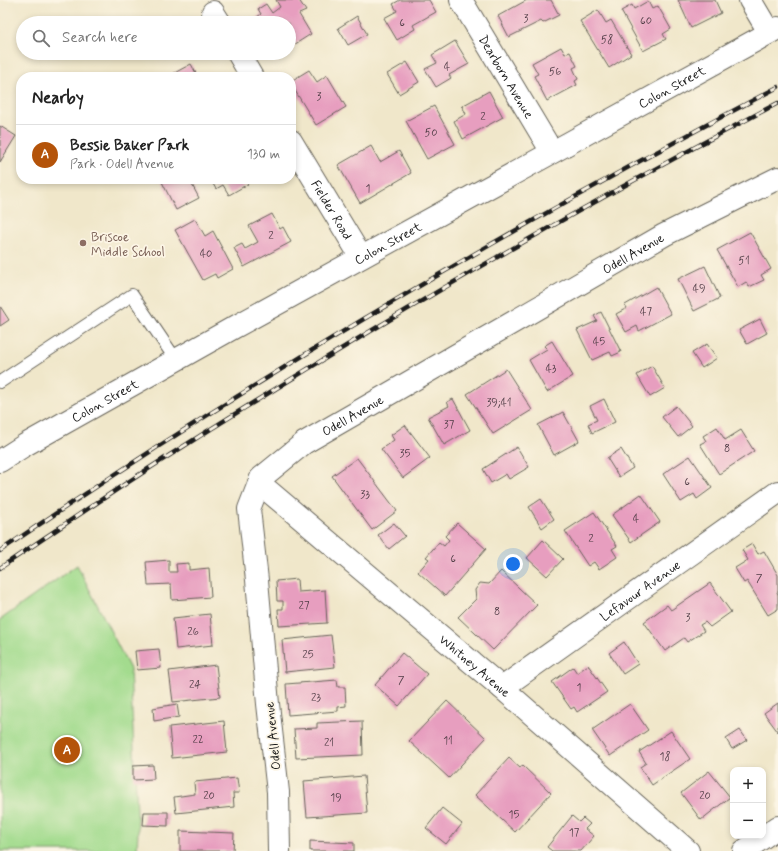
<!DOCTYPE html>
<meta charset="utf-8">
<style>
:root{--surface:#fff;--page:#f6f6f6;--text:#222;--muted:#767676;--line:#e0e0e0;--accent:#b45309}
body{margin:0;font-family:Mynerve,sans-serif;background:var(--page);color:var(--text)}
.controls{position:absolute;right:12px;bottom:12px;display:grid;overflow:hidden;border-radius:8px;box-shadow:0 2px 6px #0003}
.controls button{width:36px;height:36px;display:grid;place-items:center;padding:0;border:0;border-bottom:1px solid var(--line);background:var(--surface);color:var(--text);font:20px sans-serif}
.you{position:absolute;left:513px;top:564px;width:14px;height:14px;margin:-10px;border:3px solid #fff;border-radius:50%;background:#1a73e8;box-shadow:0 0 0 6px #1a73e833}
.badge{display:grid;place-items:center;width:26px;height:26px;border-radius:50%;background:var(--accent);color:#fff;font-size:13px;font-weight:700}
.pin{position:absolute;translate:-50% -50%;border:2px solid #fff;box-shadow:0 1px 4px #0006}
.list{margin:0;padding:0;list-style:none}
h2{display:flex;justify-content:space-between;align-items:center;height:52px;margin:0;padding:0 16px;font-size:17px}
h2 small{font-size:13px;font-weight:400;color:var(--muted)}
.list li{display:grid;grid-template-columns:26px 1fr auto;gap:12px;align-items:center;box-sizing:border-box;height:60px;padding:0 16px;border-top:1px solid var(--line)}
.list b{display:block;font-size:15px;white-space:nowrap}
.list p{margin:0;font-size:13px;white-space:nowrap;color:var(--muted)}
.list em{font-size:13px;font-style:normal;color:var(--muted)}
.icon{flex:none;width:22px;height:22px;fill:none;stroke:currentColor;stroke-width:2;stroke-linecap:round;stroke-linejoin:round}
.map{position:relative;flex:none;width:778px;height:851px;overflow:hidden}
.search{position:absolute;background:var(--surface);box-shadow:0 2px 6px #0003;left:16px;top:16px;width:280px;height:44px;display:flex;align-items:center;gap:10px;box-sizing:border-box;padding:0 14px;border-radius:22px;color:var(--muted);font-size:15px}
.panel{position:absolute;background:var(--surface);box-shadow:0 2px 6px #0003;left:16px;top:72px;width:280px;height:112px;border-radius:16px}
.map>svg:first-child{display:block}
</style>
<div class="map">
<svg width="778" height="851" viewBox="0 0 778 851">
<rect width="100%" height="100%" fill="#fcf5e5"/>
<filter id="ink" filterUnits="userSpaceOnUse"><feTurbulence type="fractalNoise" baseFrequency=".025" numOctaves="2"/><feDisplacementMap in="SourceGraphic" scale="8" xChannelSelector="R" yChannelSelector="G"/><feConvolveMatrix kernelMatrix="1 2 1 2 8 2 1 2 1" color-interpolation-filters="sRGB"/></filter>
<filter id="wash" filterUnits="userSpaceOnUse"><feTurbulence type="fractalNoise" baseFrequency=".012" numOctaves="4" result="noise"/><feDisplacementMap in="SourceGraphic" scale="16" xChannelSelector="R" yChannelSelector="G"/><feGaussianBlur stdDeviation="0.9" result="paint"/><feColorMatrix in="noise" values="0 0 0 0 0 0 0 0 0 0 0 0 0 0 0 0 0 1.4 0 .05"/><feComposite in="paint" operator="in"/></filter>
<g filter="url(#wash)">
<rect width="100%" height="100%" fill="#f0e7ca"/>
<path fill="#a3db8e" stroke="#607c55" d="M77,565L130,669L138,831L137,851H0V620Z"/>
<g id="blocks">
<g fill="#e79ebf">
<path d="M276,0H299L306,11L299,14L311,34L289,48V23H259L256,18L261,14L258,9L266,4L272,13L280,7Z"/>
<path d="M400,0H429L436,12L413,25L415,29L397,40L384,18L397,11L393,4Z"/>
<path d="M527,0H551L559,15L543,23L541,21L509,37L498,16Z"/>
<path d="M678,0H715L721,13L691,28Z"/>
<path d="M648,1L652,9L658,6L671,29L663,34L666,39L643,51L621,11L632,5L634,9Z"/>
<path d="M598,10L606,23L611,20L631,54L609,68L580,21Z"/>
<path d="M357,16L367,34L348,45L338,28Z"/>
<path d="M455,41L469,64L449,75L451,78L436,87L425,69L437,63L432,55Z"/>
<path d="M561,47L565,54L570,52L577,66L573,68L578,79L575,81L577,85L547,101L534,76L538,74L532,63Z"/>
<path d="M407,62L419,82L399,94L387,74Z"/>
<path d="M191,64L198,77H167Z"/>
<path d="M309,70L317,82L327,75L346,107L316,125L291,84V81Z"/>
<path d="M489,91L503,117L463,139L454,121L466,114L462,106Z"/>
<path d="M434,106L455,144L427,159L406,121Z"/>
<path d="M0,126L16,136L0,162Z"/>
<path d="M371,146L380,162L399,151L411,173L360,203L338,165Z"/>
<path d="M163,179H189L199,198L176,210L161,180Z"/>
<path d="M210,179H245L248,184L229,195L223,185L216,189Z"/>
<path d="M272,214L280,229L283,227L291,242L244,267L234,248L242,244L245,249L258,242L249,226Z"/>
<path d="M195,219L205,236L213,231L233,269L217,278L215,274L203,280L175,230Z"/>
<path d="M750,232L771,269L761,275L764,280L749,287L746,282L738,287L717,250Z"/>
<path d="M705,266L720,298L694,311L678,279Z"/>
<path d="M656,287L671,314L639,331L637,326L626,332L616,314L627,308L625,305Z"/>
<path d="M0,306L9,320L0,326Z"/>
<path d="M601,312L621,352L612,356L610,352L592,360L577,330L597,321L594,316Z"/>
<path d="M760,319L767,333L747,344L739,330Z"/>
<path d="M552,341L573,376L547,392L529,360L547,349L544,346Z"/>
<path d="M707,344L717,358L702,368L692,353Z"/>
<path d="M652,366L665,388L650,397L637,375Z"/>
<path d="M506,369L532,410L493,434L467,394Z"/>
<path d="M453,399L470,430L444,445L428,417L449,406L447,402Z"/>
<path d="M604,399L615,422L592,433L588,424L597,420L590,406Z"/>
<path d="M676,406L692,426L678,437L662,417Z"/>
<path d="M563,412L579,441L554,455L538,425Z"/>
<path d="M405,425L430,458L403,478L381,449L394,440L391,435Z"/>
<path d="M717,427L725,440L741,430L754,451L719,474L700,444L706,441L703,436Z"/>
<path d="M517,447L529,467L509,479L506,474L491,483L483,469Z"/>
<path d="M621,449L633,468L619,477L607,458Z"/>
<path d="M690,456L712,488L697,499L694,494L681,502L663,474Z"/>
<path d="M357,458L397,511L372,530L332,476Z"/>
<path d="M641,494L660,522L631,542L612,515Z"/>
<path d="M541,499L554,519L542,528L529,507Z"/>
<path d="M594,512L617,546L612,549L617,557L599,569L594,562L588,566L565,531Z"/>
<path d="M394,523L405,536L389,549L378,535Z"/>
<path d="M457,523L486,549L445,596L418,572L429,559L426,557L439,542L444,546L449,540L445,536Z"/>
<path d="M543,540L563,559L547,576L527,558Z"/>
<path d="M752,544L758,554L764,551L778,575V592H777L778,595V609L768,615L747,581L744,583L735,568L748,560L742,550Z"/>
<path d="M169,560V572H177L176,564L189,563V570L209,568L211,597L172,600L171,584L148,585L146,562Z"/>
<path d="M501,571L537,605L493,650L458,617L476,599L475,590L480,583L489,584Z"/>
<path d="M297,579L298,592L325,590L327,623L279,626L278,609H283V601H277L276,581Z"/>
<path d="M710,583L731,612L710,627L705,622L700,625L704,631L687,642L684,638L665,651L644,622L667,605L671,610Z"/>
<path d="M210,614L213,645L176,649L173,618Z"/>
<path d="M331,635L335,667L285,672L282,640Z"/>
<path d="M624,642L638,664L623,674L609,653Z"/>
<path d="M159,649L161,668L137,670L135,651Z"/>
<path d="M402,653L427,674L399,706L375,685Z"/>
<path d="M216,665L220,697L173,702L169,671Z"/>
<path d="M588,665L607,692L577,712L574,707L571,709L552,682L573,667L577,673Z"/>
<path d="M337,680L338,687H345L346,706L338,707V711L288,715L286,684Z"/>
<path d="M447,701L486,738L449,778L409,741Z"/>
<path d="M778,703V732L764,713Z"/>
<path d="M177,704L179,717L154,721L153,708Z"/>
<path d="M630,704L648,730L610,756L592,730Z"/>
<path d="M224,721L227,752L172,758L169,727Z"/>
<path d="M362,721L363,755L296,758L294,729L317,728V723Z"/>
<path d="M740,730L747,740L732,749L726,739Z"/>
<path d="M671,731L690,759L652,785L640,767L646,763L639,752Z"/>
<path d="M509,758L520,768L522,765L551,793L515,832L475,795Z"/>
<path d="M153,765L154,779L133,780V766Z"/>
<path d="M709,771L730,797L701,820L681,793Z"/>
<path d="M364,776L367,813L307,817L304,781Z"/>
<path d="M237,778L239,793H233L234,807L176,813L174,797L195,794L194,782Z"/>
<path d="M442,808L462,824L446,844L426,828Z"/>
<path d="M144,812H168V826L143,825Z"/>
<path d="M572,816L579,822L583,818L590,824L585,829L594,836L581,851H552L547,847Z"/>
<path d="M180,831L234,833L233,851H180Z"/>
<path d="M310,841L354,843V851H310Z"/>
</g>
</g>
</g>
<g filter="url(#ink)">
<use href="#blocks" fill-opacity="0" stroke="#666359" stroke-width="1"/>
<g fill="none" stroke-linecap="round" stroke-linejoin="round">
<g stroke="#666359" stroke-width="14">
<path id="lane" d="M0,382L132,295L176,360"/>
</g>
<g stroke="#666359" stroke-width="24">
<g id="street">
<path id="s1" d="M461,0L552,152"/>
<path d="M750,0L769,32"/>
<path d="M213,12L220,23"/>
<path d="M238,53L252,77"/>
<path id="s2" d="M291,141L361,257"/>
<path id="s3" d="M259,483L502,688L688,851"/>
<path id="s4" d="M502,688L778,492"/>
<path id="s5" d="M279,851L278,792L268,704L257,580L249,509L261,478L304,443L664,235L778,178"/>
<path d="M744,851L778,827"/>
</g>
</g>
<g stroke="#666359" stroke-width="24">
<g id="secondary">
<path id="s6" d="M0,461L25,445L233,328L778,28"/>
</g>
</g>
<use href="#lane" stroke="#fff" stroke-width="12"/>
<use href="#street" stroke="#fff" stroke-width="22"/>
<use href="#secondary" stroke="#fff" stroke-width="22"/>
<g stroke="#1c1c1c" stroke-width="4.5">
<g id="rail">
<path d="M0,551C250,381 511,227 778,87"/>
<path d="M0,568C53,532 106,496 159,462C360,333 567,214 778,103"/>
</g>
</g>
<use href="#rail" stroke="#fcf5e5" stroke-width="3" stroke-dasharray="9" stroke-linecap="butt"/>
</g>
</g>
<circle fill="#8d6e63" stroke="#fcf5e5" stroke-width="1.5" cx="83" cy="243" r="4"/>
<g text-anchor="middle" stroke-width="3.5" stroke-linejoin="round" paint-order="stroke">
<g font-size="11" fill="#4f3c45">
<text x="526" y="22">3</text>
<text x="646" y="24">60</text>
<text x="402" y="26">6</text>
<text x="607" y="43">58</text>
<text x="447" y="70">4</text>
<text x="555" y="75">56</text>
<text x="319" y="100">3</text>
<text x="483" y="120">2</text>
<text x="431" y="136">50</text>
<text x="368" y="192">1</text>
<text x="271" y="239">2</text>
<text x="206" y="257">40</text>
<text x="744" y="264">51</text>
<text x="699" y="292">49</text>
<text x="646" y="315">47</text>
<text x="599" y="345">45</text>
<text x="551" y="372">43</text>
<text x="499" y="406">39;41</text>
<text x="449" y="428">37</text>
<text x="727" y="452">8</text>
<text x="405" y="457">35</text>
<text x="687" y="485">6</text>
<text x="365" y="498">33</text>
<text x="636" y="522">4</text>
<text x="591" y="542">2</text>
<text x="453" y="562">6</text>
<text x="759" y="582">7</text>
<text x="304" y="609">27</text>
<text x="497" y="615">8</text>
<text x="688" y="621">3</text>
<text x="193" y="635">26</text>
<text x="308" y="658">25</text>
<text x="401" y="684">7</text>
<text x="195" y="688">24</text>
<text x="579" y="691">1</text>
<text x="316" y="701">23</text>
<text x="198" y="743">22</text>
<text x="448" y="744">11</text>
<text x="329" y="746">21</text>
<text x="665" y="760">18</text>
<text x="209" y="799">20</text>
<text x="705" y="799">20</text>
<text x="336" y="801">19</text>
<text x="514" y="818">15</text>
<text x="574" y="836">17</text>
</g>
<g font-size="13" fill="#1c1c1c" stroke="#fcf5e5">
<text dy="5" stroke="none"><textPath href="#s1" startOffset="89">Dearborn Avenue</textPath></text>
<text dy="5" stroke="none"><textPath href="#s6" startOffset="769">Colon Street</textPath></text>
<text dy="5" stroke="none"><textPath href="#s2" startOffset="80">Fielder Road</textPath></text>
<text dy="5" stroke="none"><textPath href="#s6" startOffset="445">Colon Street</textPath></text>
<text dy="5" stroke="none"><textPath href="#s5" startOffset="812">Odell Avenue</textPath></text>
<text dy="5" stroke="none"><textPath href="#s6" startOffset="121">Colon Street</textPath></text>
<text dy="5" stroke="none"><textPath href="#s5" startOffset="488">Odell Avenue</textPath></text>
<text dy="5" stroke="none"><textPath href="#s4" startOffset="169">Lefavour Avenue</textPath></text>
<text dy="5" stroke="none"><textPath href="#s3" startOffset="283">Whitney Avenue</textPath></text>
<text transform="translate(272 736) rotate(-96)" y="5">Odell Avenue</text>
</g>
<g font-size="13" fill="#785e54" stroke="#fcf5e5" text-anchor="start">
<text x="91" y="241">Briscoe<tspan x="91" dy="15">Middle School</tspan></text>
</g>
</g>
</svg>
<div class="controls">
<button>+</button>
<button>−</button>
</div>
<div class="you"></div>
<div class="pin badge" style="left:67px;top:750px">A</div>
<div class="search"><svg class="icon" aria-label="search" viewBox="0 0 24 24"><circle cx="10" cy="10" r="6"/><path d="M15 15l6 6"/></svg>Search here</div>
<section class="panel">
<h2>Nearby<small></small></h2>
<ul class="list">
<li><span class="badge">A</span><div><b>Bessie Baker Park</b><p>Park · Odell Avenue</p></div><em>130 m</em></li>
</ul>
</section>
</div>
